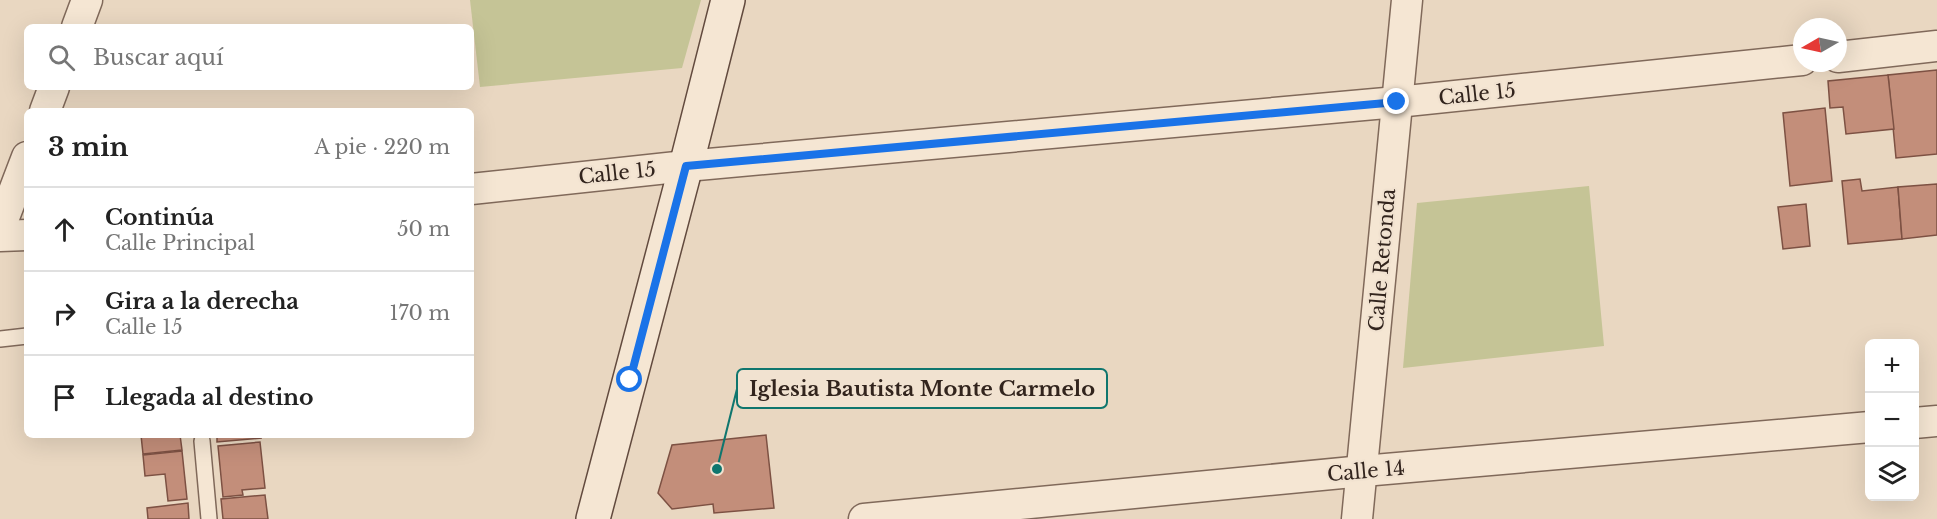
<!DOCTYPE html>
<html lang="es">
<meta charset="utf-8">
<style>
:root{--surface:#fff;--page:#f6f6f6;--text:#222;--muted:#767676;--line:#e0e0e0}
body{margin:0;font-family:"Libre Baskerville",serif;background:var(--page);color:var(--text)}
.controls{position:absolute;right:18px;bottom:18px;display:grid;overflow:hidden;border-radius:9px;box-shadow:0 6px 24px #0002}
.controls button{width:54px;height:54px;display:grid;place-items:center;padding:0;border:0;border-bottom:2px solid var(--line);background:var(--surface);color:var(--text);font:30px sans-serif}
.compass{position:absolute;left:1793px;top:18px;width:54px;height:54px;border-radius:50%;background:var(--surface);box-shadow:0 6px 24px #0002;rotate:261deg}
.stop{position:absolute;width:18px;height:18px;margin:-14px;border:4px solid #1a73e8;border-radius:50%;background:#fff}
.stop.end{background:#1a73e8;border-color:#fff;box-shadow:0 2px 6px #0008}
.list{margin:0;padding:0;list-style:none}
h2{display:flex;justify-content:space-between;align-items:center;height:78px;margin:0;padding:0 24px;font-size:26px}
h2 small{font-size:20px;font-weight:400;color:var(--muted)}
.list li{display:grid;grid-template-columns:39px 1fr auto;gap:18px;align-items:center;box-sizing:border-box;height:84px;padding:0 24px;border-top:2px solid var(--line)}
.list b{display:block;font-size:22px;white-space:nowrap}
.list p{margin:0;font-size:20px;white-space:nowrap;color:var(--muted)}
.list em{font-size:20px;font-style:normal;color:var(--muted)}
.icon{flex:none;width:33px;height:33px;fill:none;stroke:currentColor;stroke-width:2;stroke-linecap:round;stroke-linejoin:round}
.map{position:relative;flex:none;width:1937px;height:519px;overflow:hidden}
.search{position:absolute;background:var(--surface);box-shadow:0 6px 24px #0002;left:24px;top:24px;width:450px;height:66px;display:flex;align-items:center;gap:15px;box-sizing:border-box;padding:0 21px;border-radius:9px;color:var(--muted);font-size:22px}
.panel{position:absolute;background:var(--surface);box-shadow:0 6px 24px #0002;left:24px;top:108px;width:450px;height:330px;border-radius:9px}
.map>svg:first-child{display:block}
</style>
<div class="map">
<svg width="1937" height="519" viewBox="0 0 1937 519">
<rect width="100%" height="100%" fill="#e9d7c1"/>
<g fill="#c5c496">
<path d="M470,0H701L682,68L480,87Z"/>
<path d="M1589,186L1604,346L1403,368L1417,203Z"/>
</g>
<g fill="#c38e7a" stroke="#7d5143" stroke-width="1.5">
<path d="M1937,70V154L1896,158L1888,75Z"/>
<path d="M1888,75L1894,129L1846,134L1843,107L1830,108L1828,81Z"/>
<path d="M1825,108L1832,181L1790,186L1783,113Z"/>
<path d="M1860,179L1862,191L1898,187L1902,239L1848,244L1842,181Z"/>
<path d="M1937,184V235L1902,239L1898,187Z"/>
<path d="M1806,204L1810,246L1783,249L1778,207Z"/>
<path d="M141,435H180L182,450L143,454Z"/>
<path d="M217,435H260L261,438L217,442Z"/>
<path d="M766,435L774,508L714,513L713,504L672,509L658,493L672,445Z"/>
<path d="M260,442L265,488L242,490L243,495L223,497L218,446Z"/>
<path d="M182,451L187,499L168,501L165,474L145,476L143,455Z"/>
<path d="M265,495L268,519H223L221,499Z"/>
<path d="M188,503L189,519H148L147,508Z"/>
</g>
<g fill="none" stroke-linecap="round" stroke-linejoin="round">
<g stroke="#80695a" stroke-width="18">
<g id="lane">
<path d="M0,339L27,336"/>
<path d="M202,441L209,519"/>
</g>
</g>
<g stroke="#80695a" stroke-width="33">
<g id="street">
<path d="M77,27L87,0"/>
<path d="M1838,57L1937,46"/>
<path d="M45,111L54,87"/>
<path d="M471,189L686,166L1397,102L1802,60"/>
<path d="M0,228L27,157"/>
<path d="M0,236L27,235"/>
<path d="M1914,423L1937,421"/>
<path d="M864,519L1363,471L1870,427"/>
<path d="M1357,519L1407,0"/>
</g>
</g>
<g stroke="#624a3e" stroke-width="36">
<path id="secondary" d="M593,519L686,166L728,0"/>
</g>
<use href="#lane" stroke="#f5e6d3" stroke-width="15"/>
<use href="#street" stroke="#f5e6d3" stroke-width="30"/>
<use href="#secondary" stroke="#f5e6d3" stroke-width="33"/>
</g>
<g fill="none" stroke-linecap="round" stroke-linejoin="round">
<path stroke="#1a73e8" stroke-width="8" d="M630,380L686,166L1397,102"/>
</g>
<g text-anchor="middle" stroke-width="4.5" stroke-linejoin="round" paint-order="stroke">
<g font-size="20" fill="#32241d" stroke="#f1e2d0">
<text transform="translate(1477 94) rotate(-6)" y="7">Calle 15</text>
<text transform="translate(617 173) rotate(-6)" y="7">Calle 15</text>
<text transform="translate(1382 260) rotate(-85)" y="7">Calle Retonda</text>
<text transform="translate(1366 471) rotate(-5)" y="7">Calle 14</text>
</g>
</g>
<path fill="none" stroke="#0f766e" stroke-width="2" d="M717 469L737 389"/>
<circle fill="#0f766e" stroke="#f1e2d0" stroke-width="2" cx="717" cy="469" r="6"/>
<rect fill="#f1e2d0" stroke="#0f766e" stroke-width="2" x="737" y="369" width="370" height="39" rx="6"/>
<g font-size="21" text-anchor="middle" font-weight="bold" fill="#32241d">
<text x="922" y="396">Iglesia Bautista Monte Carmelo</text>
</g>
</svg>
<div class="controls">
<button>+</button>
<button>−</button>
<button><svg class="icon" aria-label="layers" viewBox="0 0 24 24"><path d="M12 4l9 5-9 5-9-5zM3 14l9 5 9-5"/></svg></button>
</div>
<svg class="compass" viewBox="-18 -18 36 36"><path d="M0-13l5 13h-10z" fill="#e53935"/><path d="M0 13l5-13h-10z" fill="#767676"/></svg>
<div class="stop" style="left:630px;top:380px"></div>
<div class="stop end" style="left:1397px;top:102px"></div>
<div class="search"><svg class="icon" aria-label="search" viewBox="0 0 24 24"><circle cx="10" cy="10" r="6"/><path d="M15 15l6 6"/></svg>Buscar aquí</div>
<section class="panel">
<h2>3 min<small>A pie · 220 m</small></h2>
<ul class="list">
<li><svg class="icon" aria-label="ahead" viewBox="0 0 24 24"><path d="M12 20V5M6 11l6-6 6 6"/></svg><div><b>Continúa</b><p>Calle Principal</p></div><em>50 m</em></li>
<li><svg class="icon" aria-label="right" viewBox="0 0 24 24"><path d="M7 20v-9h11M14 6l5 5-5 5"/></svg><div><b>Gira a la derecha</b><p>Calle 15</p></div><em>170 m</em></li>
<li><svg class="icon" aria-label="arrive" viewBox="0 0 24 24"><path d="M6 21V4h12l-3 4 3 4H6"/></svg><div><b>Llegada al destino</b></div></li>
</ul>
</section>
</div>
